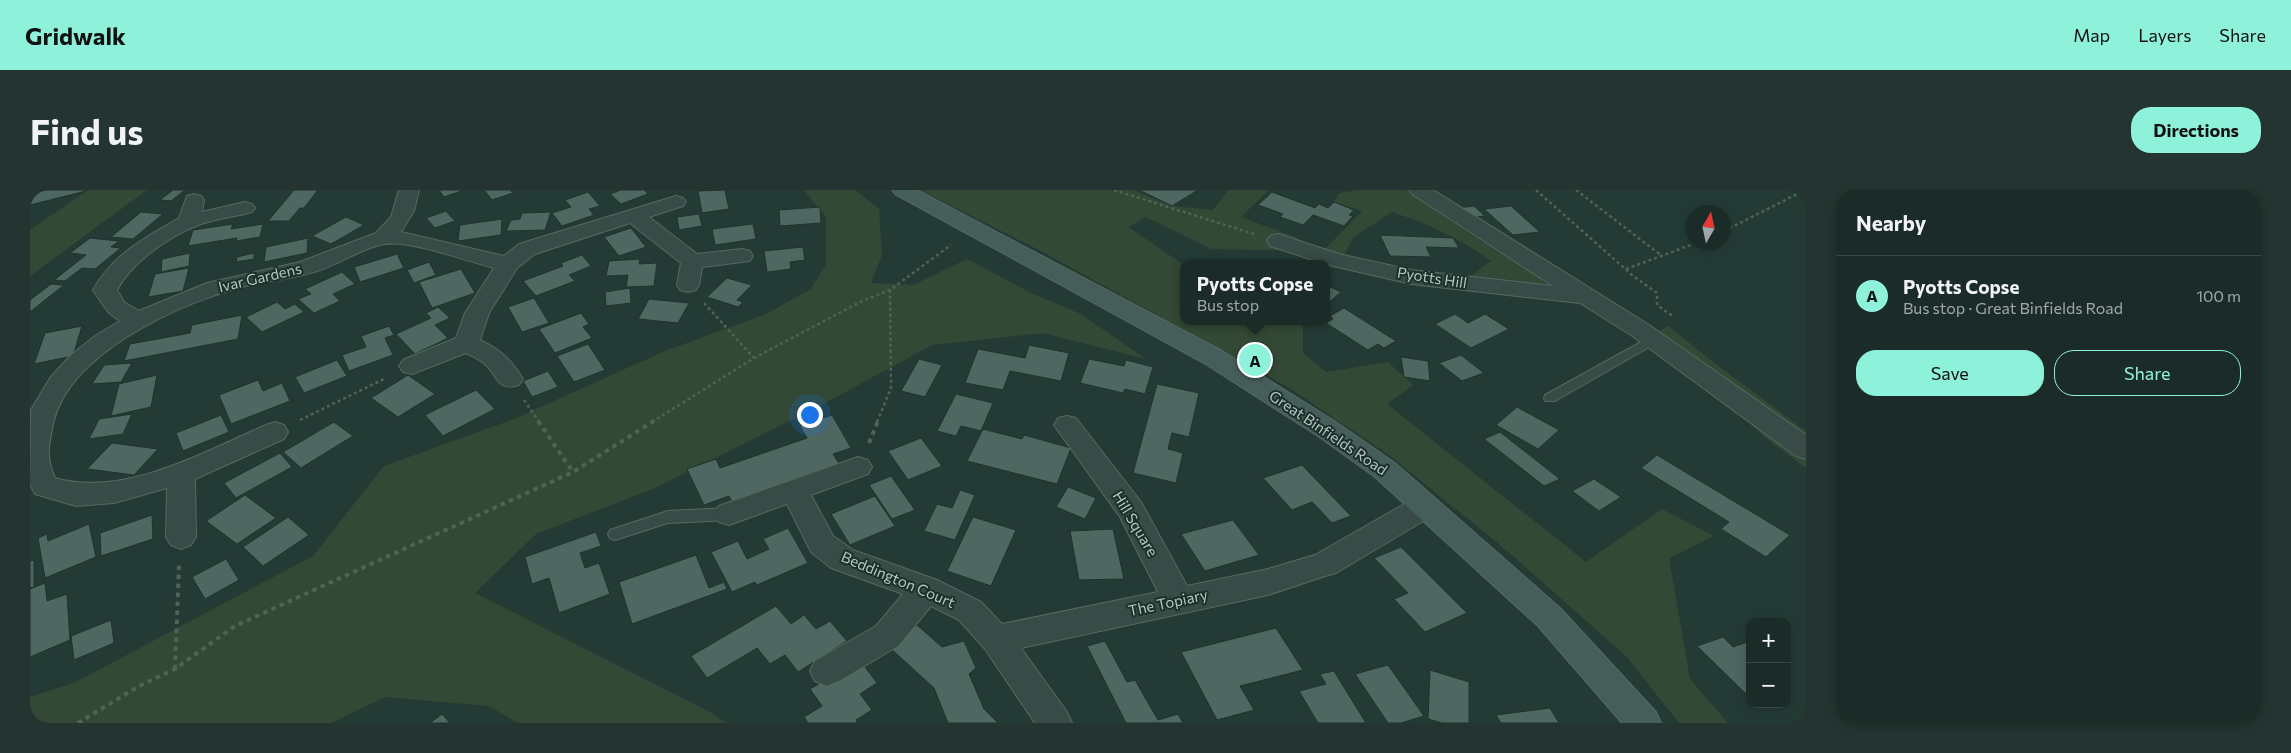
<!DOCTYPE html>
<meta charset="utf-8">
<style>
:root{--surface:#1b2c28;--page:#243430;--text:#f1f3f6;--muted:#a0a7a8;--line:#394845;--accent:#8ef2db}
body{margin:0;font-family:Commissioner,sans-serif;background:var(--page);color:var(--text)}
.controls{position:absolute;right:15px;bottom:15px;display:grid;overflow:hidden;border-radius:10px;box-shadow:0 2px 12px #0003}
.controls button{width:45px;height:45px;display:grid;place-items:center;padding:0;border:0;border-bottom:1px solid var(--line);background:var(--surface);color:var(--text);font:25px sans-serif}
.compass{position:absolute;left:1656px;top:15px;width:45px;height:45px;border-radius:50%;background:var(--surface);box-shadow:0 2px 12px #0003;rotate:9deg}
.you{position:absolute;left:779px;top:224px;width:18px;height:18px;margin:-12px;border:4px solid #fff;border-radius:50%;background:#1a73e8;box-shadow:0 0 0 8px #1a73e833}
.badge{display:grid;place-items:center;width:32px;height:32px;border-radius:50%;background:var(--accent);color:#111;font-size:16px;font-weight:700}
.pin{position:absolute;translate:-50% -50%;border:2px solid #fff;box-shadow:0 1px 5px #0006}
.popup{position:absolute;left:1150px;top:70px;width:150px;height:65px;box-sizing:border-box;display:grid;place-content:center;border-radius:10px;background:var(--surface);filter:drop-shadow(0 1px 4px #0005);font-size:16px;white-space:nowrap;color:var(--muted)}
.popup b{font-size:19px;color:var(--text)}
.popup::after{content:'';position:absolute;left:50%;top:100%;margin-left:-10px;border:10px solid transparent;border-top-color:var(--surface)}
.list{margin:0;padding:0;list-style:none}
h2{display:flex;justify-content:space-between;align-items:center;height:65px;margin:0;padding:0 20px;font-size:21px}
h2 small{font-size:16px;font-weight:400;color:var(--muted)}
.list li{display:grid;grid-template-columns:32px 1fr auto;gap:15px;align-items:center;box-sizing:border-box;height:80px;padding:0 20px;border-top:1px solid var(--line)}
.list b{display:block;font-size:19px;white-space:nowrap}
.list p{margin:0;font-size:16px;white-space:nowrap;color:var(--muted)}
.list em{font-size:16px;font-style:normal;color:var(--muted)}
.actions{display:flex;gap:10px;padding:15px 20px}
.actions a{flex:1;padding:11px 0;border:1px solid var(--accent);border-radius:20px;text-align:center;font-size:18px;color:var(--accent)}
.actions .main{background:var(--accent);color:#111}
.map{position:relative;flex:none;width:1776px;height:533px;overflow:hidden;border-radius:20px}
header{display:flex;align-items:center;gap:30px;box-sizing:border-box;height:70px;padding:0 25px;background:var(--accent);color:#111}
header strong{font-size:24px}
nav{display:flex;gap:28px;margin-inline-start:auto;font-size:18px}
.intro{display:flex;align-items:center;justify-content:space-between;box-sizing:border-box;height:120px;padding:0 30px}
h1{margin:0;font-size:35px}
.button{padding:12px 22px;border-radius:20px;background:var(--accent);color:#111;font-size:18px;font-weight:700}
main{display:flex;gap:30px;padding:0 30px}
aside{flex:1;background:var(--surface);border-radius:20px;box-shadow:0 2px 12px #0003}
.map>svg:first-child{display:block}
</style>
<header>
<strong>Gridwalk</strong>
<nav><a>Map</a><a>Layers</a><a>Share</a></nav>
</header>
<div class="intro"><h1>Find us</h1><a class="button">Directions</a></div>
<main>
<div class="map">
<svg width="1776" height="533" viewBox="0 0 1776 533">
<rect width="100%" height="100%" fill="#243b35"/>
<g fill="#334935">
<path d="M58,0H117L0,86V40Z"/>
<path d="M774,0H825L849,19L852,65L841,93L883,95L937,69L1001,103L1051,124L1116,169L1013,143L902,155L784,219L625,298L506,344L445,403L680,522L696,533H488L459,516L355,507L301,533H0V507L44,493L283,366L354,276L484,229L635,161L736,124L781,99L796,74V27Z"/>
<path d="M890,0H1103L1142,16L1183,20L1198,0H1239L1211,27L1268,48L1251,60L1181,59L1116,27L1098,37L1154,75V131H1267L1273,134V163L1296,182L1358,172L1383,195L1357,214L1556,372L1632,319L1684,346L1639,368L1660,489L1698,533H1649L1597,467L1475,359L1359,265L1258,197L1009,60Z"/>
<path d="M1330,0H1376L1440,44L1508,86L1522,101L1479,99L1441,86L1461,71C1430,48 1399,34 1362,22L1324,47L1313,67L1293,61L1332,21L1304,12L1309,3Z"/>
<path d="M1638,136L1695,181L1776,241V278L1737,249L1623,145Z"/>
</g>
<g fill="#4e6760" stroke="#1f322d">
<path d="M8,0H56V1L0,15V2Z"/>
<path d="M143,0H155L141,11L130,10Z"/>
<path d="M264,0H288L274,18H270L259,31H238Z"/>
<path d="M409,0H434L414,7Z"/>
<path d="M454,0H480L483,3L462,10Z"/>
<path d="M591,0H614L618,4L591,14L580,4Z"/>
<path d="M695,0L699,19L672,23L668,1Z"/>
<path d="M1109,0H1168L1142,16Z"/>
<path d="M558,2L570,16L559,19L564,25L532,36L522,23L541,17L535,10Z"/>
<path d="M1242,2L1285,18L1289,14L1298,18L1304,12L1324,20L1319,25L1323,26L1314,36L1283,25L1273,35L1250,27L1253,24L1228,15Z"/>
<path d="M1444,16L1455,26L1438,28L1427,18Z"/>
<path d="M1481,16L1510,42L1483,45L1454,19Z"/>
<path d="M790,17L791,33L750,36L749,20Z"/>
<path d="M416,21L425,31L405,38L396,28Z"/>
<path d="M111,22L133,24L103,49L81,47Z"/>
<path d="M521,22L515,40L476,41L481,30L490,29L492,23Z"/>
<path d="M669,24L672,36L649,40L647,27Z"/>
<path d="M316,27L334,35L301,54L282,46Z"/>
<path d="M472,29L471,45L428,51L430,35Z"/>
<path d="M203,34L201,39L233,34L230,47L206,51L207,48L158,56L163,40Z"/>
<path d="M723,34L726,49L685,55L682,39Z"/>
<path d="M601,38L616,57L589,66L574,47Z"/>
<path d="M1350,45L1423,48L1429,58L1396,57L1401,67L1360,66Z"/>
<path d="M60,48L89,51L81,57L91,58L65,79L52,78L35,91L24,90L56,65L40,63Z"/>
<path d="M278,48L277,63L234,72L236,57Z"/>
<path d="M773,57L775,70L760,72L761,79L737,82L734,61Z"/>
<path d="M160,63L159,76L131,82L132,69Z"/>
<path d="M224,63V69L206,72L207,67Z"/>
<path d="M367,64L374,78L330,92L324,77Z"/>
<path d="M552,65L561,76L539,85L545,91L506,106L493,91L533,76L531,73Z"/>
<path d="M610,69L609,74L627,73L624,96L596,97L598,85L576,86L579,71Z"/>
<path d="M399,72L406,85L384,93L377,80Z"/>
<path d="M159,78L153,101L118,107L125,84Z"/>
<path d="M431,79L445,103L402,118L389,92Z"/>
<path d="M312,82L325,94L303,104L310,111L284,123L268,109L281,104L275,99Z"/>
<path d="M697,88L722,95L707,110L713,112L708,117L677,107Z"/>
<path d="M21,94L34,95L0,122V110Z"/>
<path d="M1296,95L1311,102L1296,115Z"/>
<path d="M600,98L601,113L576,116L575,102Z"/>
<path d="M504,108L519,133L492,142L478,117Z"/>
<path d="M619,109L659,113L648,133L608,129Z"/>
<path d="M247,112L255,119L265,114L274,122L232,142L216,127Z"/>
<path d="M408,117L420,128L405,135L418,148L385,164L366,144L401,128L396,123Z"/>
<path d="M1314,118L1366,151L1354,158L1348,154L1338,160L1296,133L1303,129L1300,126Z"/>
<path d="M551,123L559,134L553,137L562,148L525,163L509,139Z"/>
<path d="M1425,124L1438,133L1455,124L1479,139L1441,158L1405,134Z"/>
<path d="M212,125L208,149L94,171L100,154L160,143L162,135Z"/>
<path d="M52,136L43,166L4,174L15,143Z"/>
<path d="M359,136L364,145L355,148L363,165L319,181L312,165L336,157L331,146Z"/>
<path d="M558,154L575,180L544,192L527,166Z"/>
<path d="M999,155L1039,163L1031,191L980,181L973,200L935,193L948,159L995,168Z"/>
<path d="M1431,165L1454,183L1432,191L1409,173Z"/>
<path d="M1371,167L1398,171L1400,191L1374,187Z"/>
<path d="M889,169L912,175L895,207L871,201Z"/>
<path d="M1059,169L1094,176L1096,170L1123,177L1115,204L1095,199L1093,203L1050,193Z"/>
<path d="M307,170L317,186L274,203L265,187Z"/>
<path d="M102,173L91,192L62,194L74,175Z"/>
<path d="M518,181L528,197L502,207L493,191Z"/>
<path d="M127,185L121,217L81,226L89,194Z"/>
<path d="M378,185L405,204L368,227L341,208Z"/>
<path d="M228,190L233,201L252,193L260,211L201,234L189,205Z"/>
<path d="M1127,194L1169,203L1159,247L1142,243L1138,259L1153,263L1146,293L1103,283Z"/>
<path d="M446,200L465,219L413,246L395,225Z"/>
<path d="M926,204L963,213L951,241L931,236L926,246L907,241Z"/>
<path d="M1487,217L1529,240L1508,259L1466,235Z"/>
<path d="M102,224L93,244L59,249L69,229Z"/>
<path d="M191,225L199,242L153,261L146,243Z"/>
<path d="M802,225L821,258L803,264L812,278L704,316L699,306L674,315L657,279L686,269L690,278L777,248L770,236Z"/>
<path d="M304,232L323,246L271,278L253,262Z"/>
<path d="M953,239L992,249L994,245L1041,258L1027,294L937,271Z"/>
<path d="M1470,242L1530,289L1514,296L1454,249Z"/>
<path d="M891,248L912,276L878,290L858,261Z"/>
<path d="M82,253L128,259L104,285L57,279Z"/>
<path d="M250,263L262,277L206,308L194,293Z"/>
<path d="M1627,265L1760,345L1736,367L1691,339L1699,332L1611,278Z"/>
<path d="M1272,275L1321,326L1302,333L1282,312L1262,320L1233,288Z"/>
<path d="M861,286L885,320L862,329L839,295Z"/>
<path d="M1564,289L1591,307L1569,321L1542,301Z"/>
<path d="M1038,297L1066,308L1055,329L1026,317Z"/>
<path d="M930,300L945,305L925,350L894,341L907,314L922,318Z"/>
<path d="M215,305L246,328L207,354L176,331Z"/>
<path d="M845,306L865,336L820,355L801,324Z"/>
<path d="M122,325L123,349L71,366L70,343Z"/>
<path d="M258,327L279,345L233,376L213,357Z"/>
<path d="M943,327L986,340L961,396L917,381Z"/>
<path d="M1203,330L1229,365L1175,381L1151,344Z"/>
<path d="M59,334L66,367L15,388L8,348L17,344L18,351Z"/>
<path d="M758,338L778,373L727,395L725,392L702,402L681,362L708,351L717,369L739,359L733,349Z"/>
<path d="M1083,339L1094,389L1049,390L1040,341Z"/>
<path d="M566,342L571,356L550,363L555,378L569,373L580,404L529,423L519,388L502,394L495,367Z"/>
<path d="M1371,357L1437,423L1395,442L1364,409L1378,403L1344,368Z"/>
<path d="M666,365L679,398L694,392L697,399L602,434L589,392Z"/>
<path d="M196,369L209,390L175,409L162,387Z"/>
<path d="M4,370V397L0,398V371Z"/>
<path d="M15,393L17,411L37,404L40,450L0,467V399Z"/>
<path d="M746,416L761,434L774,425L786,439L800,431L817,451L768,482L755,465L740,474L727,458L677,488L661,466Z"/>
<path d="M81,430L84,453L44,470L41,446Z"/>
<path d="M887,435L912,457L934,451L946,478L939,484L954,519L968,533H918L904,498L859,457Z"/>
<path d="M1246,438L1273,480L1210,496L1224,520L1187,530L1151,462Z"/>
<path d="M1693,447L1703,457L1720,451V502L1716,504L1667,456Z"/>
<path d="M1075,451L1097,492L1105,490L1128,530L1148,524L1153,533H1096L1057,456Z"/>
<path d="M830,470L847,493L830,504L842,520L826,530L828,533H778L774,527L792,516L780,499Z"/>
<path d="M1358,475L1394,526L1371,533H1358L1325,484Z"/>
<path d="M1400,480L1439,492V533H1412L1398,529Z"/>
<path d="M1304,481L1336,533H1288L1269,501L1296,494L1290,484Z"/>
<path d="M1520,518L1529,533H1471L1466,525Z"/>
<path d="M412,524L420,533H400Z"/>
</g>
<g fill="none" stroke-linecap="round" stroke-linejoin="round">
<g stroke="#566964" stroke-width="2">
<g id="lane">
<path d="M1624,145L1628,146L1630,149L1628,152L1525,211H1515L1514,208L1515,205Z"/>
<path d="M699,318L704,320L706,324L704,328L699,330L638,333L585,350L580,348L578,344L580,340L638,321Z"/>
</g>
</g>
<g stroke="#566964" stroke-width="2">
<g id="street">
<path d="M369,0H389L384,21L371,42L474,66L489,54L646,6L653,8L656,12L653,16L619,27L667,64L712,59L720,61L723,66L720,71L672,77L669,95L666,100L658,102L650,100L647,95L651,73L600,33L505,64L487,78L459,123L450,150C470,160 481,169 493,189L489,195C466,202 468,185 454,173C449,169 442,166 436,163L382,184L373,182L369,176L373,170L426,148L435,123L464,78C436,71 381,50 354,54C331,58 309,75 287,81C260,90 232,91 205,99C145,116 42,163 24,230C19,252 15,267 25,288C93,308 174,262 236,235L245,232L254,235L258,242L254,249L165,289L166,347L161,355L151,359L141,355L136,347L137,298L84,313L46,316L5,304L0,294L1,220L20,188L40,166L65,146L90,131L78,122L63,100C83,64 115,48 149,28L157,6L164,4L171,6L174,10L172,22L215,12L222,14L225,18L222,22C204,27 183,29 166,36C138,47 101,73 87,100L94,112L109,121L177,93L270,72L346,43L361,27Z"/>
<path d="M1379,0H1403L1619,135L1776,245V269L1766,266L1601,145L1550,113L1381,94L1295,74L1240,56L1237,51L1240,46L1248,44L1309,64L1381,80L1523,96L1382,4Z"/>
<path d="M1037,226L1046,228L1111,312L1157,396L1238,379L1285,365L1385,308L1395,305L1405,308L1409,316L1405,324L1306,383L1295,386L1238,405L991,458L1037,522L1042,533H1005L955,459L929,430L901,416L868,456L809,491L797,496L785,491L780,481L785,471L846,436L873,404L801,378L781,362L757,314L699,335L689,332L684,324L689,316L828,267L838,270L842,277L838,284L781,305L803,346L823,360L907,390L951,412L972,434L1128,402L1090,327L1024,235L1028,228Z"/>
</g>
</g>
<g stroke="#566964" stroke-width="2">
<path id="secondary" d="M862,0H887L1192,161L1306,232L1365,273L1530,418L1626,522L1631,533H1592L1508,436L1345,287L1288,246L1174,173L865,4Z"/>
</g>
<g stroke="#4f6456" stroke-width="2.5" stroke-dasharray="3 3" stroke-linecap="butt">
<path d="M1084,0L1224,44"/>
<path d="M1506,0L1602,85L1627,103V115L1644,127"/>
<path d="M1546,0L1632,66"/>
<path d="M1694,41L1775,0"/>
<path d="M1596,79L1669,52"/>
<path d="M674,113L724,168"/>
<path d="M494,210L509,232"/>
<path d="M270,230L356,188"/>
<path d="M622,232L724,168L830,112L860,100L921,55"/>
<path d="M847,232L861,198L860,100"/>
</g>
<g stroke="#4f6456" stroke-width="4" stroke-dasharray="4.5 4.5" stroke-linecap="butt">
<path d="M508,231L543,282"/>
<path d="M839,253L848,231"/>
<path d="M145,479L149,375"/>
<path d="M48,533L109,496L145,479L205,436L543,282L624,231"/>
</g>
<use href="#lane" fill="#384b46" fill-rule="evenodd"/>
<use href="#street" fill="#384b46" fill-rule="evenodd"/>
<use href="#secondary" fill="#465e59" fill-rule="evenodd"/>
</g>
<g text-anchor="middle" stroke-width="4" stroke-linejoin="round" paint-order="stroke">
<g font-size="15" fill="#b4c7c2" stroke="#1d302b">
<text transform="translate(230 88) rotate(-13)" y="5">Ivar Gardens</text>
<text transform="translate(1402 88) rotate(9)" y="5">Pyotts Hill</text>
<text transform="translate(1298 243) rotate(34)" y="5">Great Binfields Road</text>
<text transform="translate(1105 334) rotate(59)" y="5">Hill Square</text>
<text transform="translate(868 390) rotate(23)" y="5">Beddington Court</text>
<text transform="translate(1138 413) rotate(-12)" y="5">The Topiary</text>
</g>
</g>
</svg>
<div class="controls">
<button>+</button>
<button>−</button>
</div>
<svg class="compass" viewBox="-18 -18 36 36"><path d="M0-13l5 13h-10z" fill="#e53935"/><path d="M0 13l5-13h-10z" fill="#a0a7a8"/></svg>
<div class="you"></div>
<div class="pin badge" style="left:1225px;top:170px">A</div>
<div class="popup"><b>Pyotts Copse</b>Bus stop</div>
</div>
<aside>
<h2>Nearby<small></small></h2>
<ul class="list">
<li><span class="badge">A</span><div><b>Pyotts Copse</b><p>Bus stop · Great Binfields Road</p></div><em>100 m</em></li>
</ul>
<div class="actions"><a class="main">Save</a><a>Share</a></div>
</aside>
</main>
